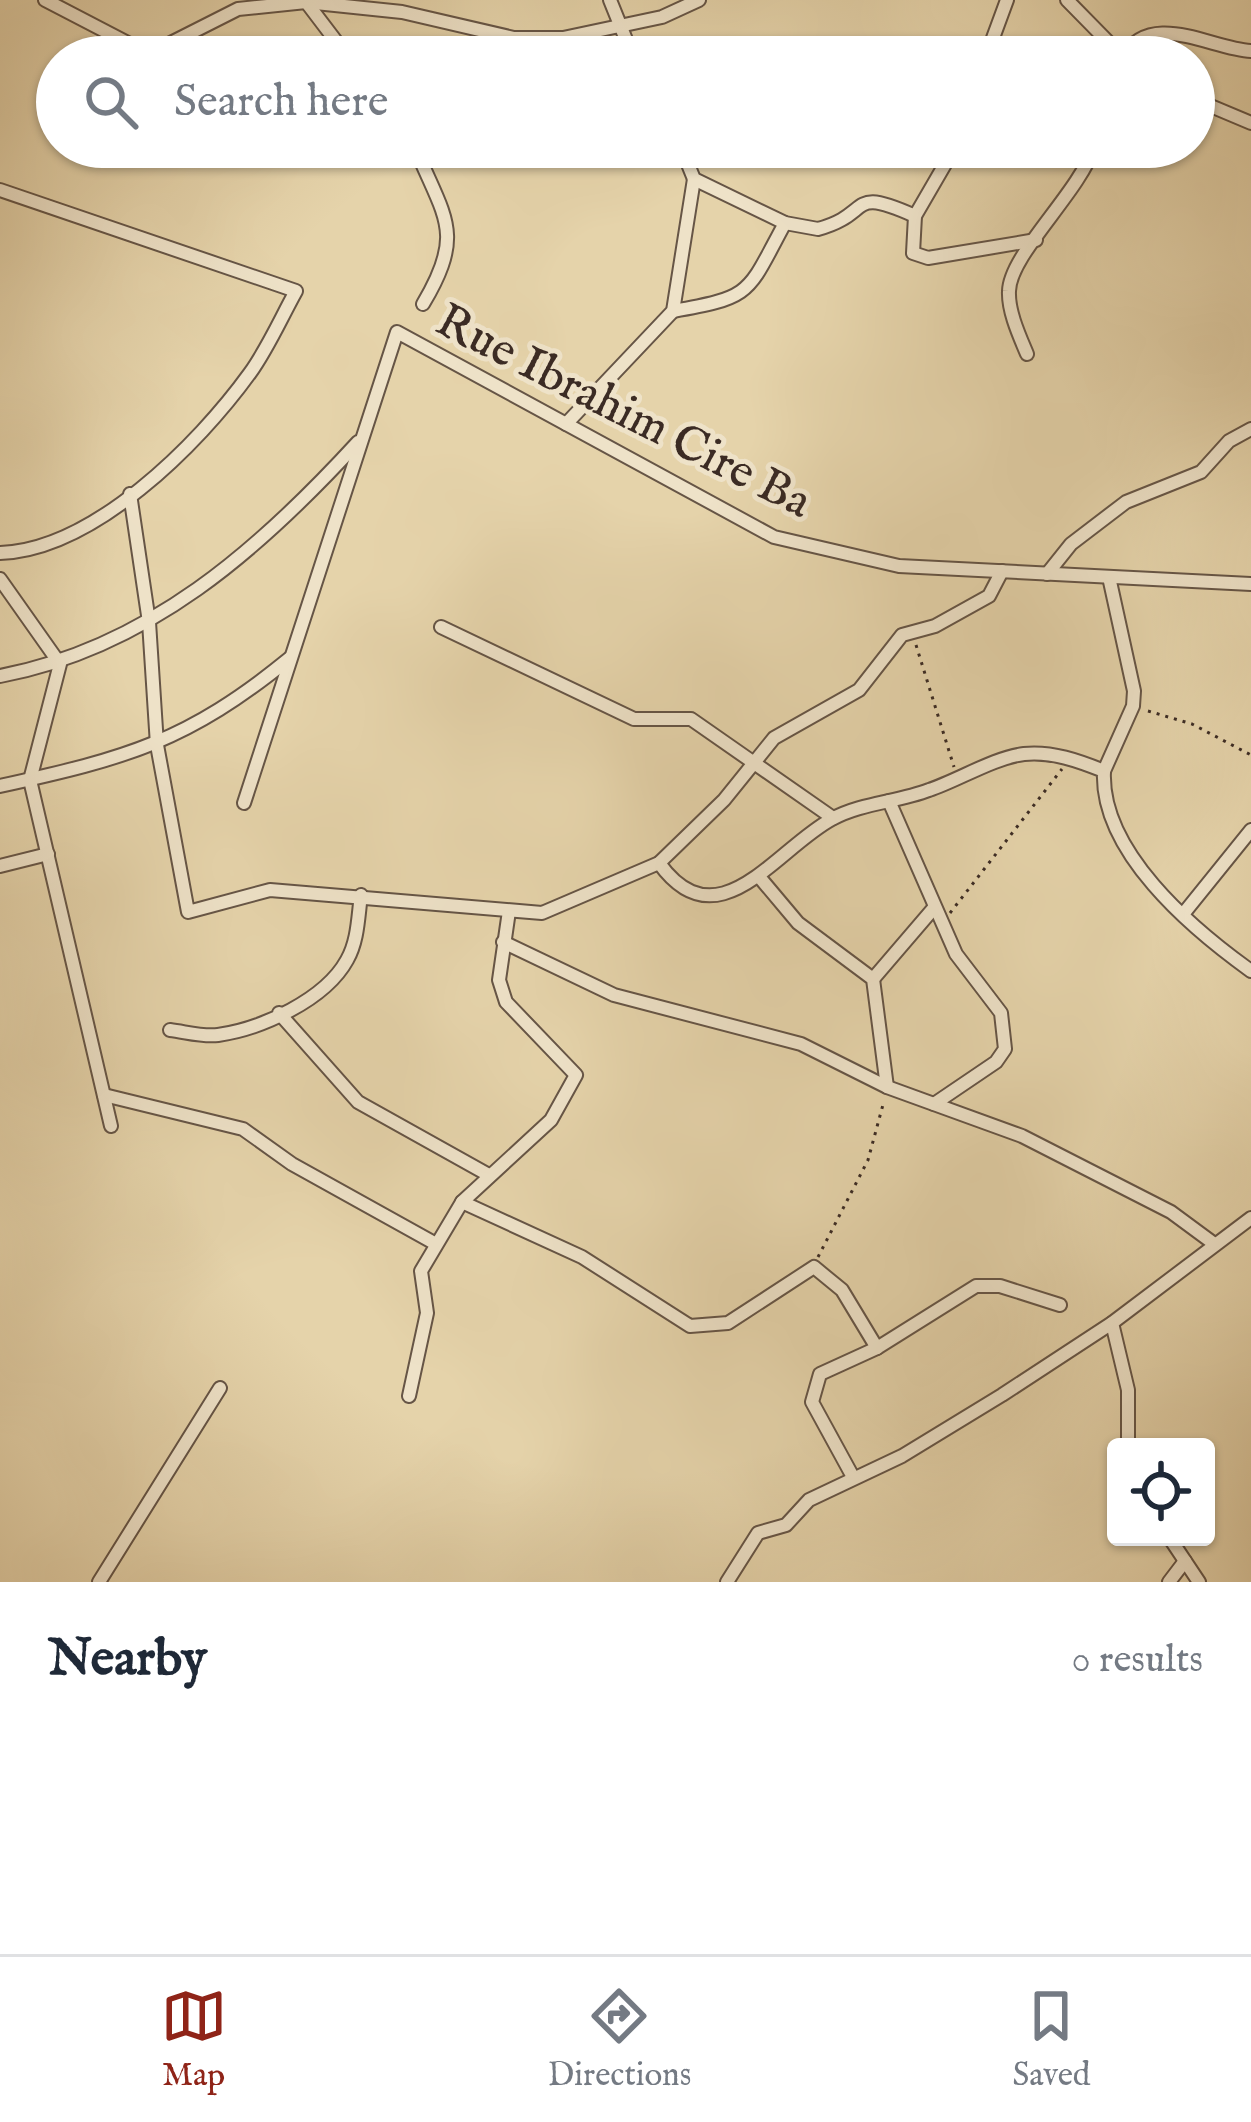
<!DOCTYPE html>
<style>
:root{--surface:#fff;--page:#f2f2f3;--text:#1f2937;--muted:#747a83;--line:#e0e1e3;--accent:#8f2418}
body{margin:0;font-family:"IM FELL English",serif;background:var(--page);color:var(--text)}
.controls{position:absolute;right:36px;bottom:36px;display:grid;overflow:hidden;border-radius:12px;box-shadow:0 3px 9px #0004}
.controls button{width:108px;height:108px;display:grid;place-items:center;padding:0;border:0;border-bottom:3px solid var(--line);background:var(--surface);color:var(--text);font:60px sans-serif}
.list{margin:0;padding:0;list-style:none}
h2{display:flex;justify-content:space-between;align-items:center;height:156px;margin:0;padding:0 48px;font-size:51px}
h2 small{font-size:39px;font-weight:400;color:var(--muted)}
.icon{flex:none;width:66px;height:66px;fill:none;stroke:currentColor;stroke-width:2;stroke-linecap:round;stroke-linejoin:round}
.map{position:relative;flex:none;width:1251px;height:1582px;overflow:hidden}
.search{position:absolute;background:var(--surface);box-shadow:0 3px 9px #0004;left:36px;right:36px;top:36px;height:132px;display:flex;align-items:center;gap:30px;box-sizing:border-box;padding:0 42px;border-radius:66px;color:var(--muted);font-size:45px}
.sheet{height:372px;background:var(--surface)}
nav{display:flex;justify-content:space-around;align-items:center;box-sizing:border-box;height:168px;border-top:3px solid var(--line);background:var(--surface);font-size:33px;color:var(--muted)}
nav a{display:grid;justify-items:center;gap:6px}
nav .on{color:var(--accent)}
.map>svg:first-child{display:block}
</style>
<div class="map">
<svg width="1251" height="1582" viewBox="0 0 1251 1582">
<rect width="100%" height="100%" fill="#e5d3aa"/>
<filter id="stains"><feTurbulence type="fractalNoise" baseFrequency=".00167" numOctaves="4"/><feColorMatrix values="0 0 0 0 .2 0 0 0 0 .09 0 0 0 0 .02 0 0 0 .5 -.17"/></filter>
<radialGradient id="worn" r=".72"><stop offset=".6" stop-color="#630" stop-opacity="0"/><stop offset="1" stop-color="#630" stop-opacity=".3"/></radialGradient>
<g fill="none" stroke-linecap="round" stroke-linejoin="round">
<g stroke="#665546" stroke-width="16">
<g id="minor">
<path d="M45,0L149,54L238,9L306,2L402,12L514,38H563L662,17L699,0"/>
<path d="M610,0L633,57"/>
<path d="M1067,0L1123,57"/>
<path d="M307,3L348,57"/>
<path d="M986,57L1007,0"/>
<path d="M1123,57C1151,9 1211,49 1251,51"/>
<path d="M1194,99L1251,123"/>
<path d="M415,147C444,218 466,232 423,304"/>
<path d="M681,147L694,179L785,223L818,229C874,214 846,185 915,216"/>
<path d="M955,147L915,216L913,253L928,258L1036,240"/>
<path d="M0,190L296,291C281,318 268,348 250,373C198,445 93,550 0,553"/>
<path d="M673,311C754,297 747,293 785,223"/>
<path d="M1027,354C1019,335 1008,311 1009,291C1010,254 1079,193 1094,147"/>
<path d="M566,424L673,311L694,179"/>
<path d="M130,494L149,622L157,745L188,912L270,890L542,913L659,863L724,800L774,738L859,690L902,635L935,626L989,596L1002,571"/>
<path d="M1047,574L1071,544L1126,502L1201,472L1229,441L1251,429"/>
<path d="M0,579L60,664L30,780L111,1126"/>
<path d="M441,627L634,719H691L833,818"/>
<path d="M0,676C148,648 259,550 358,442"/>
<path d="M1104,771L1133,706L1134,691L1109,577"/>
<path d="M0,786C127,758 187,742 290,658"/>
<path d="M889,801L956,954L1001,1013L1005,1049L996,1062L934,1104"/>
<path d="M244,803L397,332L774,537L899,566L1251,584"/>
<path d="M659,863C718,945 776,849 832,819C861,803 898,802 929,790C959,780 993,758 1024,754C1052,751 1079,761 1104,771C1100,851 1191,928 1251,971"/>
<path d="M0,866L48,854"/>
<path d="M761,879L798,923L873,979L887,1087"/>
<path d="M1184,913L1251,830"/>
<path d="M503,942L614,995L801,1044L887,1087L1022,1136L1171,1212L1213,1243"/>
<path d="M873,979L933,909"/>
<path d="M279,1013L358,1102L487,1174"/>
<path d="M170,1030C186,1032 203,1037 218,1035C261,1029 325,1000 347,960C358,941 358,917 361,895"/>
<path d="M104,1095L243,1129L292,1164L436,1244"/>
<path d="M462,1202L582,1257L690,1326L728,1323L814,1267L842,1290L877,1348"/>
<path d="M1112,1323L1128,1390V1447"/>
<path d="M409,1396L427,1313L421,1271L462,1202L551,1120L576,1075L506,1002L499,980L509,911"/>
<path d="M853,1477L812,1402L820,1374L877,1348L976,1286H1000L1060,1305"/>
<path d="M1169,1537L1199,1582"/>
<path d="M99,1582L220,1388"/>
<path d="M727,1582L758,1533L786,1525L809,1500L902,1456L1002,1395L1112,1323L1251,1218"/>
<path d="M1169,1582L1185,1561"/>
</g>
</g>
<g stroke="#3b2b24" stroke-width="3" stroke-dasharray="3 6" stroke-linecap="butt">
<path d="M916,645L954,767"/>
<path d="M1148,711L1192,724L1251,755"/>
<path d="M950,913L1062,769"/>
<path d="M818,1257L868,1160L884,1101"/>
</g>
<use href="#minor" stroke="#eee2c8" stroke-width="12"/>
</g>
<g text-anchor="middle" stroke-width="10" stroke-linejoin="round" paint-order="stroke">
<g font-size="48" fill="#3b2b24" stroke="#eee2c8">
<text transform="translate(625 409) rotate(27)" y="17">Rue Ibrahim Cire Ba</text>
</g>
</g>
<rect width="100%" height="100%" filter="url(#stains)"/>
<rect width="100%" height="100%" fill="url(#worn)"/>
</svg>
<div class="controls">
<button><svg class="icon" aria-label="locate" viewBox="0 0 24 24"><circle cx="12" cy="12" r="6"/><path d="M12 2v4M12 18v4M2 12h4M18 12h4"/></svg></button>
</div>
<div class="search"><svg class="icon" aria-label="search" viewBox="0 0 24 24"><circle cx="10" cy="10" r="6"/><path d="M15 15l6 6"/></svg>Search here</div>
</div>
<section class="sheet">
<h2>Nearby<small>0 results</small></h2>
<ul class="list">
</ul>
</section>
<nav>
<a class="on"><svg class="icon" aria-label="map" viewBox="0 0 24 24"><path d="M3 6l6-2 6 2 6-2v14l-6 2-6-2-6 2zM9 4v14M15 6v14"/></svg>Map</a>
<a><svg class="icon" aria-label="directions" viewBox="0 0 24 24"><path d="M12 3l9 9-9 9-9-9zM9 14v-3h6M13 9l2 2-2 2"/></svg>Directions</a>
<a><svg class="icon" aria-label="saved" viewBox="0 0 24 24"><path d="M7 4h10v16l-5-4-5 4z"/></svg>Saved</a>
</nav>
